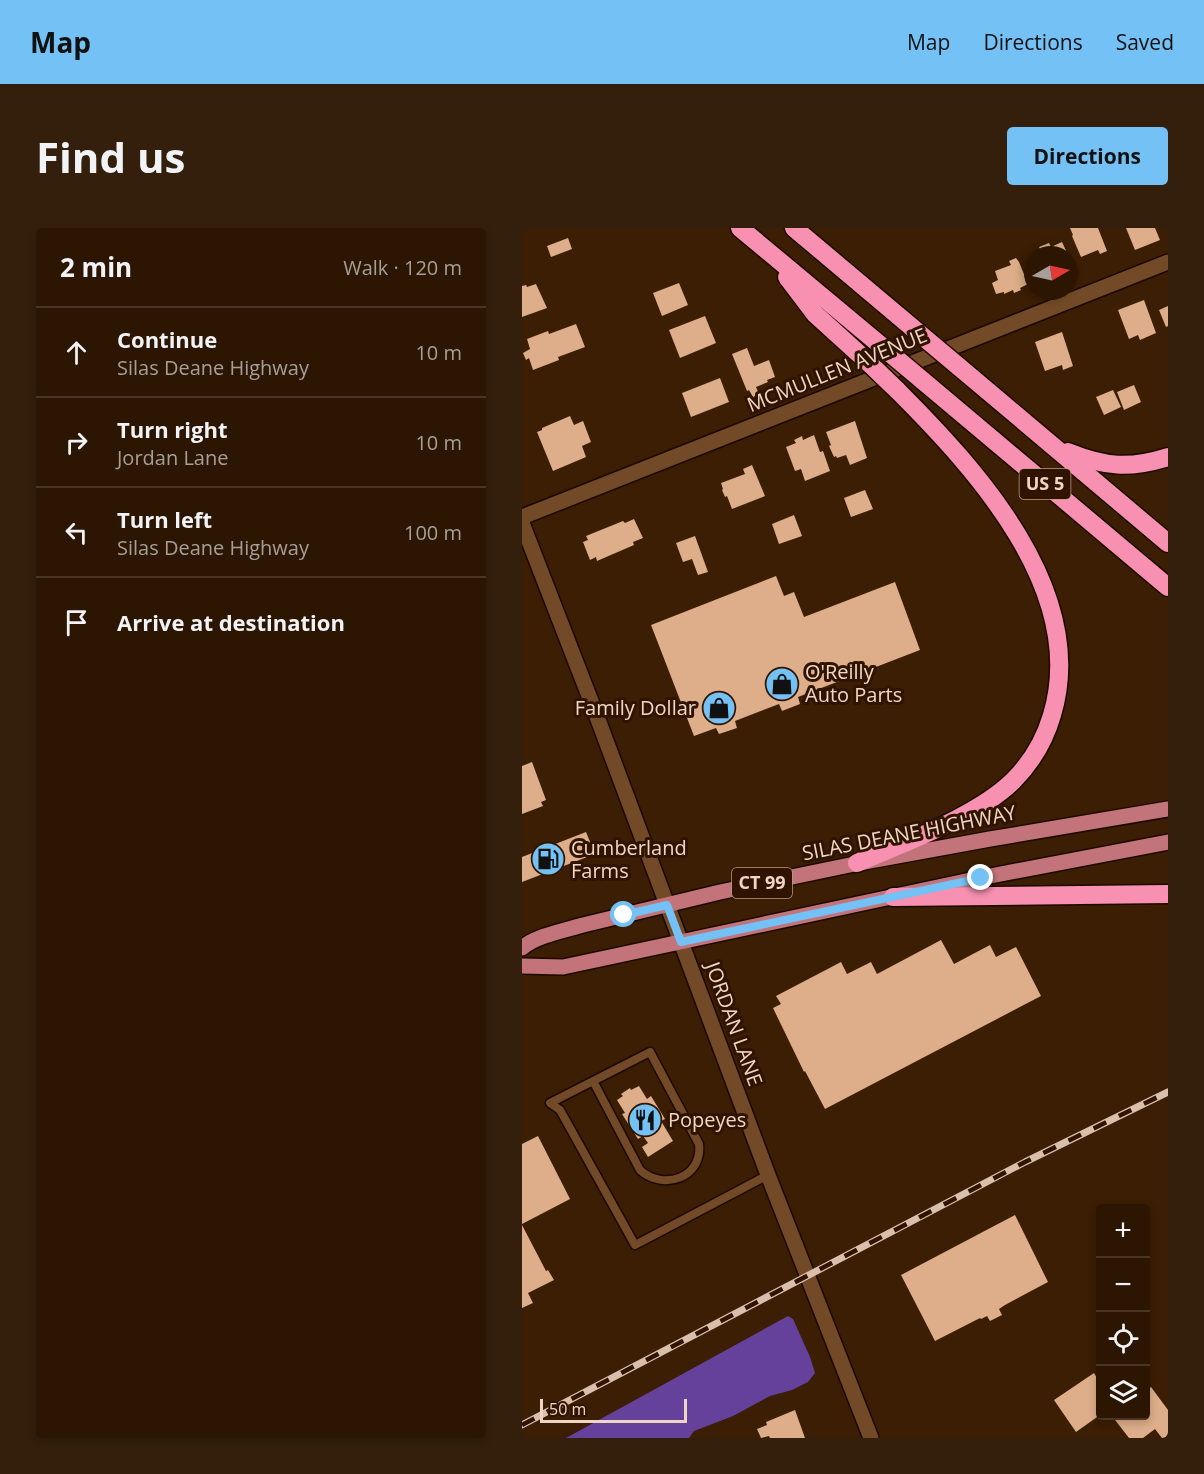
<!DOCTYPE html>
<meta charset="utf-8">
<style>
:root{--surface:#2c1602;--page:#341f0c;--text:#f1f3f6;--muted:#a69f99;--line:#483524;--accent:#73c1f5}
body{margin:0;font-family:"Open Sans",sans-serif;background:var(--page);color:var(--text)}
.controls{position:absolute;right:18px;bottom:18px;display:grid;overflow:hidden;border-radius:6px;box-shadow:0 3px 9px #0003}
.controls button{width:54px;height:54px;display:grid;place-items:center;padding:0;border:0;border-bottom:2px solid var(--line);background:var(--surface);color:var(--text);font:30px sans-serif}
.compass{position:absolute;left:502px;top:18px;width:54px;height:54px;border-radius:50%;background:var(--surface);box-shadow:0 3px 9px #0003;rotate:81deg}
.scale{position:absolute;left:18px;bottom:15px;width:147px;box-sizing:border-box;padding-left:6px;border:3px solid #efd6c4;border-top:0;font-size:16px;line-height:21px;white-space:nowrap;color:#efd6c4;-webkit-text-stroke:4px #301400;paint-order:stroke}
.stop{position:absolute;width:18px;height:18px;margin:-14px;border:4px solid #73c1f5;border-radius:50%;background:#fff}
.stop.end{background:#73c1f5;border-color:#fff;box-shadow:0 2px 6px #0008}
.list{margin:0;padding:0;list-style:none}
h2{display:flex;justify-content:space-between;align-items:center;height:78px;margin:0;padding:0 24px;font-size:26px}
h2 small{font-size:20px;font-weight:400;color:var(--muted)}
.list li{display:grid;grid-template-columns:39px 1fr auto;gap:18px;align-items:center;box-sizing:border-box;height:90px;padding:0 24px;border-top:2px solid var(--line)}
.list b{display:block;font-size:22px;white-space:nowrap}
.list p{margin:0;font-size:20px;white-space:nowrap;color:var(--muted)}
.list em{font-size:20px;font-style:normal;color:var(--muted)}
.icon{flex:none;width:33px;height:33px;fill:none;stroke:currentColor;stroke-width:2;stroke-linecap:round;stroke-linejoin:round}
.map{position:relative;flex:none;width:646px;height:1210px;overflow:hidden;border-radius:6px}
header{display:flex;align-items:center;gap:36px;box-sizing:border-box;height:84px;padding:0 30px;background:var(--accent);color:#111}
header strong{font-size:28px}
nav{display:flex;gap:33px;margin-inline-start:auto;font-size:21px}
.intro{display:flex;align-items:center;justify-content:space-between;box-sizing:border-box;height:144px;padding:0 36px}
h1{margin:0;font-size:42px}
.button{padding:15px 27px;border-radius:6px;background:var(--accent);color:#111;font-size:21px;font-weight:700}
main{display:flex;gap:36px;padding:0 36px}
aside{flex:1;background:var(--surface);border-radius:6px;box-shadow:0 3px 9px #0003}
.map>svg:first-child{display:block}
</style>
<header>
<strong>Map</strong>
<nav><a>Map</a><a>Directions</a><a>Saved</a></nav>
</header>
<div class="intro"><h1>Find us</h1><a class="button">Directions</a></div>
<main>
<aside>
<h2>2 min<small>Walk · 120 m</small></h2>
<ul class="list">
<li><svg class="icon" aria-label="ahead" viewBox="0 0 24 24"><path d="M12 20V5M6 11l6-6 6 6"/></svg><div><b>Continue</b><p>Silas Deane Highway</p></div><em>10 m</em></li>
<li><svg class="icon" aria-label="right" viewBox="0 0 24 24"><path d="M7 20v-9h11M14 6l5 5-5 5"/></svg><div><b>Turn right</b><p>Jordan Lane</p></div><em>10 m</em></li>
<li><svg class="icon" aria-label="left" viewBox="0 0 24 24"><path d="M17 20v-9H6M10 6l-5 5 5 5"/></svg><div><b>Turn left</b><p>Silas Deane Highway</p></div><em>100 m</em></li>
<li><svg class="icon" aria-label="arrive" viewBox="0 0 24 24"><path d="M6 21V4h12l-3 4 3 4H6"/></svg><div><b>Arrive at destination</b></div></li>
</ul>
</aside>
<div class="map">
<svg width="646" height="1210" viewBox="0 0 646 1210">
<rect width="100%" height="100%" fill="#3b1e03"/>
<path fill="#66419b" d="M266,1088L271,1091L288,1129L293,1145L286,1154L270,1162L248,1168L211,1188L172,1203L167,1210H44Z"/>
<g fill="#ddae89">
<path d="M548,0H576L585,23L578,26L576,22L559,29L550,8L551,7Z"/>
<path d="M604,0H633L638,12L613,22Z"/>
<path d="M46,10L50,21L29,29L25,18Z"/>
<path d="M540,14L546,27H516L515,25L519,23L517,19L527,15L529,19Z"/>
<path d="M494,30L497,34L506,56L498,60L499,62L492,65L491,62L482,66V64L474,66L470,55L476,52L473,43L489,37L487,33Z"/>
<path d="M157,55L166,77L140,88L131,65Z"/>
<path d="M14,56L25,80L0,89V58L4,57L5,59Z"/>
<path d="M622,72L634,105L618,112L616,107L607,111L596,82Z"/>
<path d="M646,78V98L644,99L637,82Z"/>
<path d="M183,88L194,115L158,130L147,102Z"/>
<path d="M54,96L63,119L36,129L37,132L11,142L7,130L4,132L1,125L8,121L5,111L26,103L27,106Z"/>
<path d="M540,104L551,138L541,142L540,137L523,143L513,114Z"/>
<path d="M225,120L232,138L247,132L253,149L245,152L246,154L234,159L237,166L231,169L227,162L225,163L210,126Z"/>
<path d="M198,150L207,174L169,189L160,165Z"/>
<path d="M612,157L619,174L602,182L595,164Z"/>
<path d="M591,162L599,179L582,187L574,169Z"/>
<path d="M48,188L52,197L61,193L69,214L60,218L64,229L31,243L15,204L20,202V200Z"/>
<path d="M333,193L345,230L328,237L324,227L315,230L314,228L312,229L307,218L309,217L304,204Z"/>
<path d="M292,207L298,224L301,223L308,243L283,253L279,241L273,243L264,219L274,215L272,212L280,208L281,212Z"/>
<path d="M230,237L243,268L210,281L205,268L203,269L200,262L201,261L199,255L223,246L221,241Z"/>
<path d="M343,262L351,281L329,289L322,270Z"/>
<path d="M272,287L280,308L257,316L250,296Z"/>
<path d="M112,291L121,310L111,314L112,317L75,333L74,329L68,332L61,314L66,312L64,308L101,293L103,295Z"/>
<path d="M173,308L186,344L176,347L170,331L161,334L154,315Z"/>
<path d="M254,348L262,368L272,364L282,389L373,354L398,422L276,469L278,476L260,483L257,476L213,493L215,500L197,506L194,500L172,508L129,397Z"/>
<path d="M10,534L24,572L19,574L21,578L0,586V538Z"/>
<path d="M64,604L73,626L0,654V629Z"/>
<path d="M419,712L432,736L468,717L474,729L494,719L519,768L303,881L283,843L282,844L251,780L259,776L254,768L319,734L325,746L349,734L355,746Z"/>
<path d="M117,858L125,871L129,868L143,891L139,893L151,913L126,929L120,919L126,915L121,908L116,911L100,886L103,885L95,872L101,868L99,866L108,860L109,862Z"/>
<path d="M16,908L48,971L0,996V916Z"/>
<path d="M493,987L526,1054L483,1077L477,1081L480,1087L468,1093L465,1088L459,1091L458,1090L413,1113L379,1047Z"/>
<path d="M0,997L24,1043L26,1042L32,1052L6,1065L11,1075L0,1080Z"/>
<path d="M572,1145L578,1155V1187L554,1204L532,1172Z"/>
<path d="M629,1159L646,1182V1210H640L633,1201L621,1210H607L590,1188H624V1163Z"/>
<path d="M273,1182L283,1210H248L247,1208L239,1210L235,1201L245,1197L244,1194Z"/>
</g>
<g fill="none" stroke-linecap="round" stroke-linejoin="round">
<g stroke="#1d0900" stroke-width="11">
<path id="service" d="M71,853L118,942C141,963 181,950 177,916L128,824L28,875L38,882L113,1017L246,947"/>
</g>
<g stroke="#1d0900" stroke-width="18">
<path id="minor" d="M0,289L646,34"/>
</g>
<g stroke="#1d0900" stroke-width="18">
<path id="tertiary" d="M159,714L246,947L349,1210"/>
</g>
<g stroke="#1d0900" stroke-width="18">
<path id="secondary" d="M0,295L74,486L159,714"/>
</g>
<g stroke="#1d0900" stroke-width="18">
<g id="primary">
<path d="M0,720C13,708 44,702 61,697L198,664L342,634L468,611L646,581"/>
<path d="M0,738L41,739L458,650L646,614"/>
</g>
</g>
<g stroke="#1d0900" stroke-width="21">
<g id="motorway">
<path d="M218,0L369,126"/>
<path d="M272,0L405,112"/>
<path d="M265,49L293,86L347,135"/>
<path d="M436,138L646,315"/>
<path d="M400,152L646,359"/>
<path d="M546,224C583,239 608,241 646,229"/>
<path d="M335,635C383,614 454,589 491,553C509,535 523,511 530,487C567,364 455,242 375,162"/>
<path d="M371,669L646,666"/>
</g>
</g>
<use href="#service" stroke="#724a27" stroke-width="8"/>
<use href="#minor" stroke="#724a27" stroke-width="15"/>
<use href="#tertiary" stroke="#724a27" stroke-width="15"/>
<use href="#secondary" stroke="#724a27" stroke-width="15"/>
<use href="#primary" stroke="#c2747a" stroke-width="15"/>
<use href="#motorway" stroke="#f790b1" stroke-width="18"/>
<g stroke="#d9bfac" stroke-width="7">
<path id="rail" d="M0,1197L503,934L646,864"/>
</g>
<use href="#rail" stroke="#301400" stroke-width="4.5" stroke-dasharray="14" stroke-linecap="butt"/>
<g stroke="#1d0900" stroke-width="21" stroke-linecap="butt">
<g id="motorway-bridge">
<path d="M405,112L436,138"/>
<path d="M369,126L400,152"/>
<path d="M347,135L375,162"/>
</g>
</g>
<use href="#motorway-bridge" stroke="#f790b1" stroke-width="18"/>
</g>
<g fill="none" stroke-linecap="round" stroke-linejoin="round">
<path stroke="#73c1f5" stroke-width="8" d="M102,687L145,677L159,714L459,650"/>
</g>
<defs>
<g id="shop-disc" transform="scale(1.725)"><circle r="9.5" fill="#73c1f5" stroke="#301400"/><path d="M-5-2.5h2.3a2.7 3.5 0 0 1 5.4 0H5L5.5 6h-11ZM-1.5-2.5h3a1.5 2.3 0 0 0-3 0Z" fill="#111"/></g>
<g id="fuel-disc" transform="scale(1.725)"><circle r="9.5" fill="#73c1f5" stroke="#301400"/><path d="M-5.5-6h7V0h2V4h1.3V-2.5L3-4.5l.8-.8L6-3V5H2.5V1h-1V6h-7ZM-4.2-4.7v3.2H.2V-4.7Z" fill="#111"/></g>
<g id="restaurant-disc" transform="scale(1.725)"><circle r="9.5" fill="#73c1f5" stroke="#301400"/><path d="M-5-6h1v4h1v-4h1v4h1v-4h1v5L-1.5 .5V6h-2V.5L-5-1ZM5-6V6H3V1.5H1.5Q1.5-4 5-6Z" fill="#111"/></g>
</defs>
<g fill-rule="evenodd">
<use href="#shop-disc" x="260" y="456"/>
<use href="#shop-disc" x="197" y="480"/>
<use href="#fuel-disc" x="26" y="631"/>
<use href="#restaurant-disc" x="123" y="892"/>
</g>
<g text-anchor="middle" stroke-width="6" stroke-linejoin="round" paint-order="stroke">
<g fill="#301400" stroke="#b69c89" stroke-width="1.5">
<rect x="497.5" y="241" width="51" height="30" rx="4.5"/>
<rect x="210" y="640" width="60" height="30" rx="4.5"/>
</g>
<g font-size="18" font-weight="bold" fill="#efd6c4">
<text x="523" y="262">US 5</text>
<text x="240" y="661">CT 99</text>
</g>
<g font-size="20" fill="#efd6c4" stroke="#301400">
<text transform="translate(315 142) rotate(-22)" y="7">MCMULLEN AVENUE</text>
<text transform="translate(387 605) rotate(-11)" y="7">SILAS DEANE HIGHWAY</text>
<text transform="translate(212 796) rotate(70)" y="7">JORDAN LANE</text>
</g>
<g font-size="20" fill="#efd6c4" stroke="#301400" text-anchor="start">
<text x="283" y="451">O'Reilly<tspan x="283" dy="23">Auto Parts</tspan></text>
<text x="174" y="487" text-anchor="end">Family Dollar</text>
<text x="49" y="627">Cumberland<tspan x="49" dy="23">Farms</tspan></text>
<text x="146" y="899">Popeyes</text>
</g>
</g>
</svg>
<div class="controls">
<button>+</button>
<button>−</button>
<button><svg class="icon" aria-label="locate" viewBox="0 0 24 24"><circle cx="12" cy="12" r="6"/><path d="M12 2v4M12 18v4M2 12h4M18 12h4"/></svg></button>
<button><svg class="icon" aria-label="layers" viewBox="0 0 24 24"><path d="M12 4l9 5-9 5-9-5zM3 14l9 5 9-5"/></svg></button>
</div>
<svg class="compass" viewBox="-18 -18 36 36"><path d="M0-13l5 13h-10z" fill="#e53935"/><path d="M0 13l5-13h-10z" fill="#a69f99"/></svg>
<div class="scale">50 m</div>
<div class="stop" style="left:102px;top:687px"></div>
<div class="stop end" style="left:459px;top:650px"></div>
</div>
</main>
